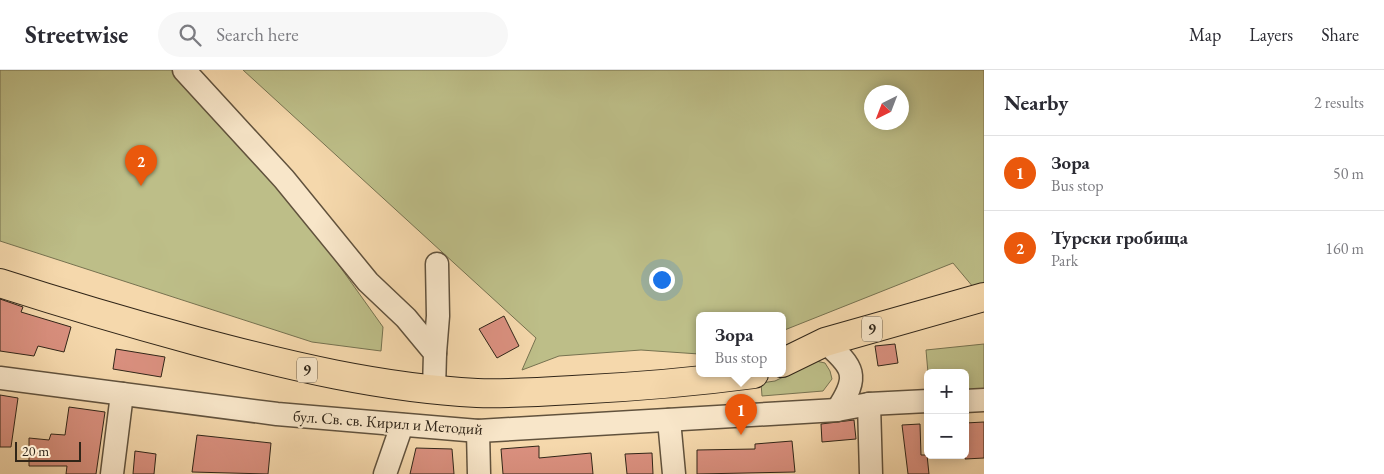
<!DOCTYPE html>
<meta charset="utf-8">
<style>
:root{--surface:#fff;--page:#f7f7f7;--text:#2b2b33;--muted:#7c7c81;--line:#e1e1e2;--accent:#ea580c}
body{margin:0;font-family:"EB Garamond",serif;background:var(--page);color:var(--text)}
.controls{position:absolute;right:15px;bottom:15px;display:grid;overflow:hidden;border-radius:8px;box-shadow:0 2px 12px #0003}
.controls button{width:45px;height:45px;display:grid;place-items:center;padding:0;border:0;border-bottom:1px solid var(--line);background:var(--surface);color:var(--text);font:25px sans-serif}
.compass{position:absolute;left:864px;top:15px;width:45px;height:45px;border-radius:50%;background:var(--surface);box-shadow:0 2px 12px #0003;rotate:222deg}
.scale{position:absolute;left:15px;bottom:12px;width:66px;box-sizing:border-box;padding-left:5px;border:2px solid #302518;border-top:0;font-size:14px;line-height:18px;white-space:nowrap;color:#302518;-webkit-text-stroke:4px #f8e6c9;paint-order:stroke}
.you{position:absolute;left:661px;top:209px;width:18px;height:18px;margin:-12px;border:4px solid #fff;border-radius:50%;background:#1a73e8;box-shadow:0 0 0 8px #1a73e833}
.badge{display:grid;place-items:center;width:32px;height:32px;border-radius:50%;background:var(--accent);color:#fff;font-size:16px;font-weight:700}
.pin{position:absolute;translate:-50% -41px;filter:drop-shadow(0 1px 2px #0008)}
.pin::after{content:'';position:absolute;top:26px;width:18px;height:15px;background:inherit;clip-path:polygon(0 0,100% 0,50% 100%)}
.popup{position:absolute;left:696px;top:242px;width:90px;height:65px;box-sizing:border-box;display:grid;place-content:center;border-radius:8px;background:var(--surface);filter:drop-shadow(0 1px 4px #0005);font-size:16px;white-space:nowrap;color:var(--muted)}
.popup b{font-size:19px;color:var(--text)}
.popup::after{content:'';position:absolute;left:50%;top:100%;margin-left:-10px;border:10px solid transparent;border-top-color:var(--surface)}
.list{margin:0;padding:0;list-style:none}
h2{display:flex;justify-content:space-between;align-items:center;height:65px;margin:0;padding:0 20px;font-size:21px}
h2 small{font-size:16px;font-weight:400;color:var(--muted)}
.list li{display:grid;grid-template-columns:32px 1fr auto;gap:15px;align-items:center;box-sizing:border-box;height:75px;padding:0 20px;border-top:1px solid var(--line)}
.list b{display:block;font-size:19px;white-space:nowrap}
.list p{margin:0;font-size:16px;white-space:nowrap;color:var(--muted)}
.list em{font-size:16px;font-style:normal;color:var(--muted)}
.icon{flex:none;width:28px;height:28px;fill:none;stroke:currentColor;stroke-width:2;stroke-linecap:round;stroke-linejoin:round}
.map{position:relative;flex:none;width:984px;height:404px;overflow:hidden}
header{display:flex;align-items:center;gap:30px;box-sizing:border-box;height:70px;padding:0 25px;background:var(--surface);border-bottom:1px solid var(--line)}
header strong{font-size:24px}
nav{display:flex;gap:28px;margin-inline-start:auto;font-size:18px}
.search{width:350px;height:45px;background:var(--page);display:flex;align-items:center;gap:12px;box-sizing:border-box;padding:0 18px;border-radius:28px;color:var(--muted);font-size:19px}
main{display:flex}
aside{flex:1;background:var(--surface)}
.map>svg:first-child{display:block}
</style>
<header>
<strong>Streetwise</strong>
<div class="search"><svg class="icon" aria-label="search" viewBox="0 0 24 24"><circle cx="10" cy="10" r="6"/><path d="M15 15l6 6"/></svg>Search here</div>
<nav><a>Map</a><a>Layers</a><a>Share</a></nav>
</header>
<main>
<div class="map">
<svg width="984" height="404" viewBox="0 0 984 404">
<rect width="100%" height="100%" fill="#f5d8ac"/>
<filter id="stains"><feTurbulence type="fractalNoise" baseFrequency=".004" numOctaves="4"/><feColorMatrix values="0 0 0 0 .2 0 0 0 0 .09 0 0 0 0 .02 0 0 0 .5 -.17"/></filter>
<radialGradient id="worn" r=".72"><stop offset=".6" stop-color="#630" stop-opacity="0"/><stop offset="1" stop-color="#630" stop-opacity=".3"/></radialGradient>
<g fill="#bdbe88" stroke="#767250" fill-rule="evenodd">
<path d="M0,0H176L281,114L383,257L381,281L312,272L0,171Z"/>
<path d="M243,0H984V230L953,193L782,261V246H700L699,284L641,280L559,286L522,300L536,268ZM872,22H902V52H872Z"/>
<path d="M984,274V330L965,331V303H928L926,280Z"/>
<path d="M816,291L825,293L830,301L832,309L823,321L762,326L761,313L775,311Z"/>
</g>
<g fill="#da907f" stroke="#302518">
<path d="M0,229L23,237L21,242L71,257L64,282L38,276L34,286L0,281Z"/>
<path d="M504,246L519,276L497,288L479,259Z"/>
<path d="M895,274L898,293L878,296L875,276Z"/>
<path d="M116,279L165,287L161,307L113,299Z"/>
<path d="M0,325L18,328L11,377H0Z"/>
<path d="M69,337L105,342L96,404H66L67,396H29V368L49,370L51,364L65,365Z"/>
<path d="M854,350L856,369L822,372L821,354Z"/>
<path d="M984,352V388L965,389V353Z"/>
<path d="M920,354L921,385H927L929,404H908L902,355Z"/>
<path d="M197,365L271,373L268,404L192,402Z"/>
<path d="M792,371L795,402L697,404V380L755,379V374Z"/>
<path d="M539,376V388L591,383L593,404H503L501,379Z"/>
<path d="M416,378L452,379L454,404H410Z"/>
<path d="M135,381L156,384L154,404H133Z"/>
<path d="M652,383L653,404H627L625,384Z"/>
</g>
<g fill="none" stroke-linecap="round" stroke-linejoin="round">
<g stroke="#61523d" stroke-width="25">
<g id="minor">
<path d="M184,0L284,109L368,212L406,248L435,283L434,320"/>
<path d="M825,272C854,297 860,306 837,340"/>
<path d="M435,283L438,246L437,194"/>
<path d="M0,308L277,344L478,361L837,340L869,334L928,331"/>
<path d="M965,331L984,330"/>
<path d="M869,334L871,404"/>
<path d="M669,350L674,404"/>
<path d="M478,361L479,404"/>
<path d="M112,404L122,324"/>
<path d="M385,404L402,355"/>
</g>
</g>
<g stroke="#302518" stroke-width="30">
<g id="major">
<path d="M0,213C65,234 130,253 196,271C289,296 381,318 477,323C509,324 541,322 573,320C634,317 694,312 754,304"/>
<path d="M782,293L825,272L984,227"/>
</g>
</g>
<use href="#minor" stroke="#f8e6c9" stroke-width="22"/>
<use href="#major" stroke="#f5d8ac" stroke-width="28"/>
</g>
<g text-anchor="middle" stroke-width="4.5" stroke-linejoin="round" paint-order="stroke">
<g fill="#f8e6c9" stroke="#6c5f4d" stroke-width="1">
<rect x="862" y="246.5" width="20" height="25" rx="4"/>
<rect x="297" y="287.5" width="20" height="25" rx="4"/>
</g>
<g font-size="15" font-weight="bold" fill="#302518">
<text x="872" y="264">9</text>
<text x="307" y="305">9</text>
</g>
<g font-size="16" fill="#302518" stroke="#f8e6c9">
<text transform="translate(388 352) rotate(4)" y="6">бул. Св. св. Кирил и Методий</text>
</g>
</g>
<rect width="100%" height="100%" filter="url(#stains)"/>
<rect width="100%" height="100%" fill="url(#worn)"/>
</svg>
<div class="controls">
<button>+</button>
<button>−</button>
</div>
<svg class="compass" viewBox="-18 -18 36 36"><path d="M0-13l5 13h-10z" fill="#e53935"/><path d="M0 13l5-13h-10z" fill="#7c7c81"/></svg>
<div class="scale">20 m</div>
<div class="you"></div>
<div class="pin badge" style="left:741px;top:365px">1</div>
<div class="popup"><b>Зора</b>Bus stop</div>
<div class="pin badge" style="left:141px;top:116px">2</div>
</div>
<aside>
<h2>Nearby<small>2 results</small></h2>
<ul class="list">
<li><span class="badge">1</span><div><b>Зора</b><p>Bus stop</p></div><em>50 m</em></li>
<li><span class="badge">2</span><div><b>Турски гробища</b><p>Park</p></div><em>160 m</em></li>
</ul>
</aside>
</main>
